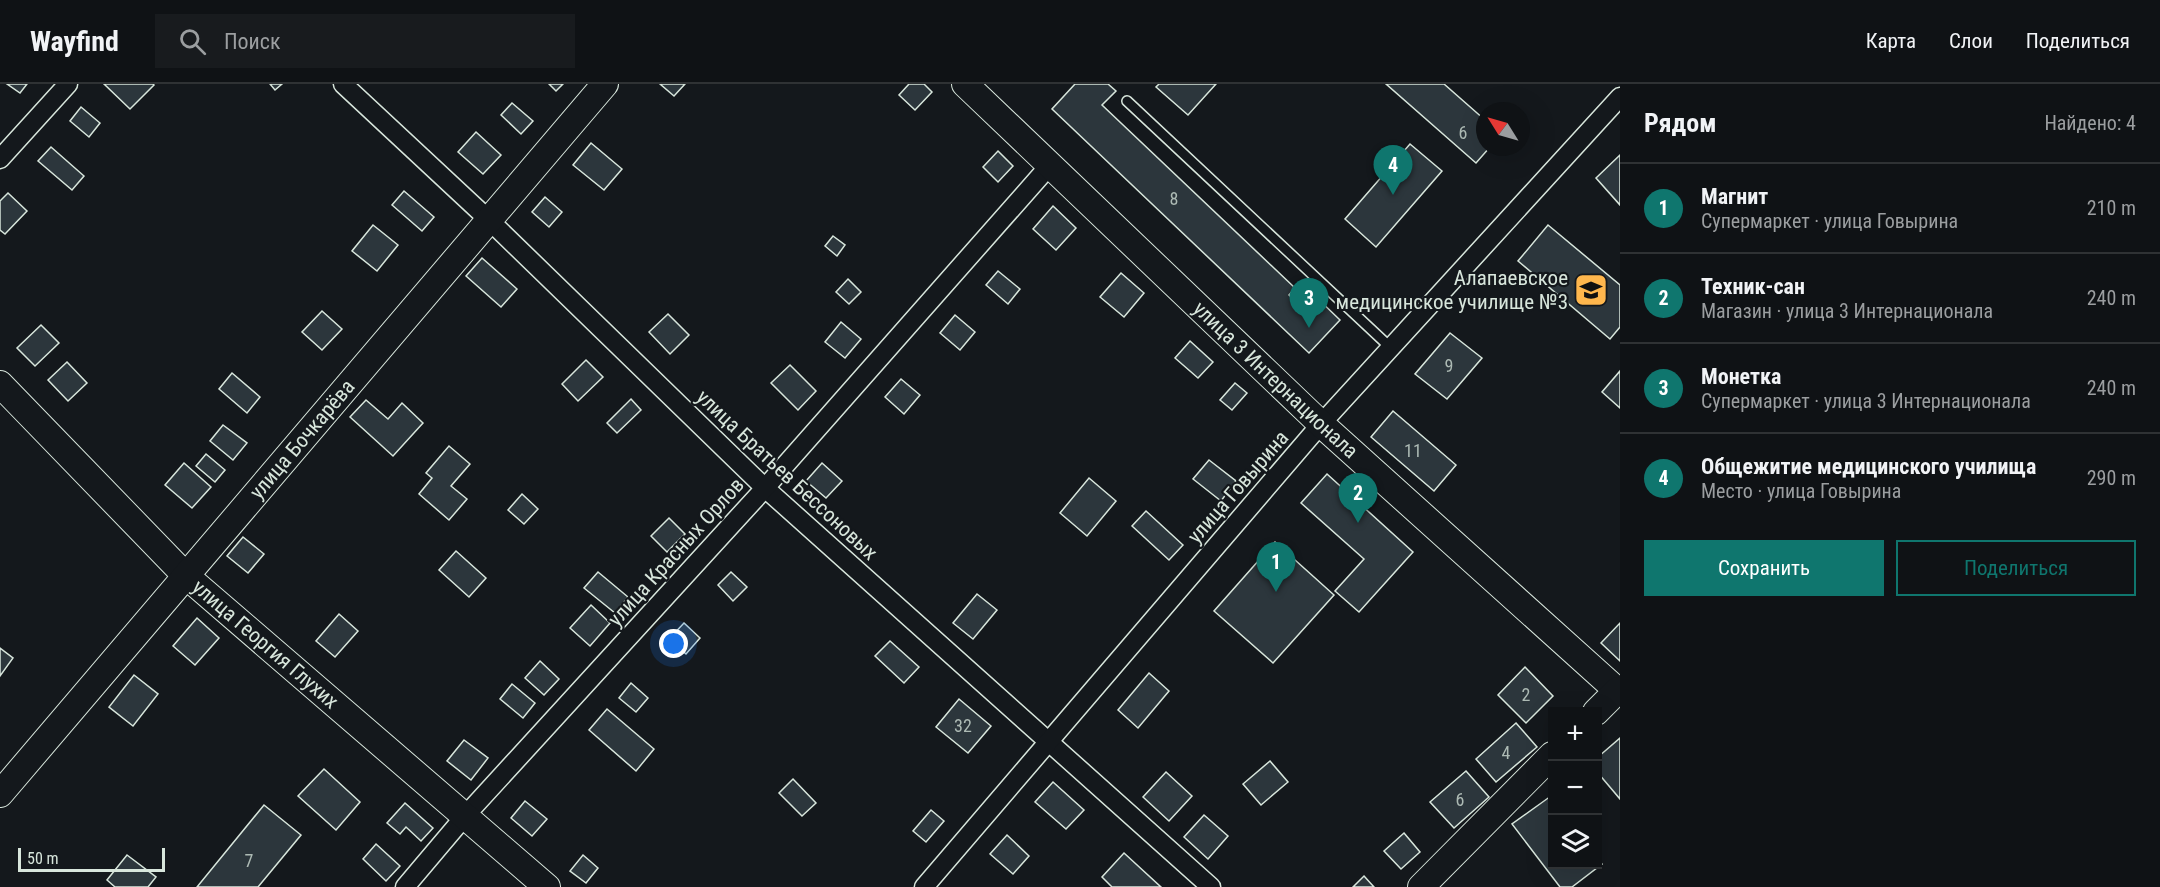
<!DOCTYPE html>
<html lang="ru">
<meta charset="utf-8">
<style>
:root{--surface:#0f1215;--page:#181b1e;--text:#f1f3f6;--muted:#9b9ea0;--line:#2f3234;--accent:#0f766e}
body{margin:0;font-family:"Roboto Condensed",sans-serif;background:var(--page);color:var(--text)}
.controls{position:absolute;right:18px;bottom:18px;display:grid;overflow:hidden;border-radius:0px;box-shadow:0 6px 24px #0002}
.controls button{width:54px;height:54px;display:grid;place-items:center;padding:0;border:0;border-bottom:2px solid var(--line);background:var(--surface);color:var(--text);font:30px sans-serif}
.compass{position:absolute;left:1476px;top:18px;width:54px;height:54px;border-radius:50%;background:var(--surface);box-shadow:0 6px 24px #0002;rotate:307deg}
.scale{position:absolute;left:18px;bottom:15px;width:147px;box-sizing:border-box;padding-left:6px;border:3px solid #d8e6dc;border-top:0;font-size:16px;line-height:21px;white-space:nowrap;color:#d8e6dc;-webkit-text-stroke:4px #14181c;paint-order:stroke}
.you{position:absolute;left:674px;top:560px;width:21px;height:21px;margin:-15px;border:4px solid #fff;border-radius:50%;background:#1a73e8;box-shadow:0 0 0 9px #1a73e833}
.badge{display:grid;place-items:center;width:39px;height:39px;border-radius:50%;background:var(--accent);color:#fff;font-size:20px;font-weight:700}
.pin{position:absolute;translate:-50% -50px;filter:drop-shadow(0 2px 3px #0008)}
.pin::after{content:'';position:absolute;top:32px;width:21px;height:18px;background:inherit;clip-path:polygon(0 0,100% 0,50% 100%)}
.list{margin:0;padding:0;list-style:none}
h2{display:flex;justify-content:space-between;align-items:center;height:78px;margin:0;padding:0 24px;font-size:26px}
h2 small{font-size:20px;font-weight:400;color:var(--muted)}
.list li{display:grid;grid-template-columns:39px 1fr auto;gap:18px;align-items:center;box-sizing:border-box;height:90px;padding:0 24px;border-top:2px solid var(--line)}
.list b{display:block;font-size:22px;white-space:nowrap}
.list p{margin:0;font-size:20px;white-space:nowrap;color:var(--muted)}
.list em{font-size:20px;font-style:normal;color:var(--muted)}
.actions{display:flex;gap:12px;padding:18px 24px}
.actions a{flex:1;padding:14px 0;border:2px solid var(--accent);border-radius:0px;text-align:center;font-size:21px;color:var(--accent)}
.actions .main{background:var(--accent);color:#fff}
.icon{flex:none;width:33px;height:33px;fill:none;stroke:currentColor;stroke-width:2;stroke-linecap:round;stroke-linejoin:round}
.map{position:relative;flex:none;width:1620px;height:803px;overflow:hidden}
header{display:flex;align-items:center;gap:36px;box-sizing:border-box;height:84px;padding:0 30px;background:var(--surface);border-bottom:2px solid var(--line)}
header strong{font-size:28px}
nav{display:flex;gap:33px;margin-inline-start:auto;font-size:21px}
.search{width:420px;height:54px;background:var(--page);display:flex;align-items:center;gap:15px;box-sizing:border-box;padding:0 21px;border-radius:0px;color:var(--muted);font-size:22px}
main{display:flex}
aside{flex:1;background:var(--surface)}
.map>svg:first-child{display:block}
</style>
<header>
<strong>Wayfind</strong>
<div class="search"><svg class="icon" aria-label="search" viewBox="0 0 24 24"><circle cx="10" cy="10" r="6"/><path d="M15 15l6 6"/></svg>Поиск</div>
<nav><a>Карта</a><a>Слои</a><a>Поделиться</a></nav>
</header>
<main>
<div class="map">
<svg width="1620" height="803" viewBox="0 0 1620 803">
<rect width="100%" height="100%" fill="#14181c"/>
<g fill="#2c363c" stroke="#d8e6dc" stroke-width="1.5">
<path d="M7,0H27L20,9Z"/>
<path d="M104,0H153L154,1L130,25Z"/>
<path d="M270,0H282L275,6Z"/>
<path d="M549,0H563L556,7Z"/>
<path d="M660,0H685L674,12Z"/>
<path d="M909,0H924L932,8L915,26L899,11Z"/>
<path d="M1075,0H1108L1116,7L1102,21L1295,204L1289,211L1301,223L1313,210L1340,236L1309,269L1052,25Z"/>
<path d="M1159,0H1216L1188,31L1156,3Z"/>
<path d="M1386,0H1444L1485,36V63H1490L1476,79Z"/>
<path d="M512,19L533,37L521,50L501,31Z"/>
<path d="M81,23L100,39L89,53L70,37Z"/>
<path d="M476,48L501,71L483,90L458,68Z"/>
<path d="M591,59L622,85L604,106L573,81Z"/>
<path d="M1410,60L1442,87L1376,163L1345,135Z"/>
<path d="M51,63L84,92L72,106L38,77Z"/>
<path d="M998,67L1013,82L998,98L983,83Z"/>
<path d="M1620,71V121L1596,94Z"/>
<path d="M404,107L434,133L422,147L392,121Z"/>
<path d="M8,109L27,127L5,150L0,146V117Z"/>
<path d="M545,113L562,128L549,143L532,128Z"/>
<path d="M1053,122L1076,144L1056,166L1033,145Z"/>
<path d="M373,141L398,161L377,187L352,167Z"/>
<path d="M1548,141L1620,201V243L1610,255L1518,177Z"/>
<path d="M833,152L845,161L837,172L825,162Z"/>
<path d="M482,174L517,205L501,223L466,192Z"/>
<path d="M998,187L1020,205L1008,220L986,201Z"/>
<path d="M1121,189L1144,209L1124,233L1100,213Z"/>
<path d="M848,195L861,208L849,220L836,208Z"/>
<path d="M322,227L342,245L322,266L302,248Z"/>
<path d="M668,230L689,251L670,270L649,248Z"/>
<path d="M955,231L975,248L960,266L940,249Z"/>
<path d="M841,238L861,255L845,274L825,258Z"/>
<path d="M41,241L59,259L35,282L17,264Z"/>
<path d="M1450,249L1482,274L1447,315L1415,290Z"/>
<path d="M1190,257L1213,278L1198,294L1175,274Z"/>
<path d="M586,276L603,293L578,317L562,300Z"/>
<path d="M67,278L87,299L68,317L48,296Z"/>
<path d="M790,281L816,307L798,326L771,299Z"/>
<path d="M1620,287V324L1602,308Z"/>
<path d="M232,289L260,313L247,329L219,305Z"/>
<path d="M901,295L920,311L904,330L885,313Z"/>
<path d="M1235,299L1247,309L1232,326L1220,316Z"/>
<path d="M631,315L641,326L617,349L607,339Z"/>
<path d="M366,316L388,335L402,319L423,339L393,372L350,333Z"/>
<path d="M1393,327L1456,381L1434,407L1371,353Z"/>
<path d="M223,341L247,359L233,376L210,357Z"/>
<path d="M449,362L470,380L451,402L467,415L449,436L419,410L432,394L426,389Z"/>
<path d="M206,370L225,386L215,398L196,382Z"/>
<path d="M1209,376L1236,397L1221,417L1193,395Z"/>
<path d="M184,379L211,403L192,424L165,401Z"/>
<path d="M822,379L842,397L826,414L806,397Z"/>
<path d="M1327,390L1413,468L1359,528L1335,507L1364,475L1301,419Z"/>
<path d="M1089,394L1116,417L1087,452L1060,429Z"/>
<path d="M522,410L538,425L524,440L508,426Z"/>
<path d="M1146,427L1183,461L1169,476L1132,442Z"/>
<path d="M669,434L685,450L667,468L651,452Z"/>
<path d="M243,453L264,470L248,489L227,472Z"/>
<path d="M1275,458L1334,511L1273,579L1214,527Z"/>
<path d="M456,467L486,494L469,513L439,486Z"/>
<path d="M598,488L628,513L615,529L584,504Z"/>
<path d="M731,488L747,503L733,517L718,501Z"/>
<path d="M977,510L997,526L973,555L953,539Z"/>
<path d="M591,521L610,539L590,562L570,544Z"/>
<path d="M339,530L358,547L335,573L316,557Z"/>
<path d="M197,534L219,554L195,581L173,562Z"/>
<path d="M684,539L700,554L686,570L669,555Z"/>
<path d="M1620,539V577L1601,559Z"/>
<path d="M890,557L919,583L904,599L875,572Z"/>
<path d="M0,564L13,574L0,592Z"/>
<path d="M540,577L559,595L544,611L525,594Z"/>
<path d="M1525,583L1553,612L1526,639L1498,611Z"/>
<path d="M1149,589L1169,607L1138,644L1118,626Z"/>
<path d="M134,591L158,610L133,642L109,623Z"/>
<path d="M631,599L648,614L636,628L619,614Z"/>
<path d="M512,600L535,619L523,634L500,615Z"/>
<path d="M959,615L991,642L968,669L936,643Z"/>
<path d="M607,625L654,665L636,687L589,646Z"/>
<path d="M1516,639L1537,663L1496,698L1476,675Z"/>
<path d="M1620,654V715L1598,689V673Z"/>
<path d="M464,656L488,674L471,696L447,677Z"/>
<path d="M1270,677L1288,698L1261,721L1243,700Z"/>
<path d="M324,685L360,718L336,746L298,712Z"/>
<path d="M1466,687L1489,713L1454,744L1430,718Z"/>
<path d="M1166,688L1192,712L1169,737L1143,713Z"/>
<path d="M793,695L816,719L802,732L779,709Z"/>
<path d="M1053,698L1084,726L1066,745L1035,718Z"/>
<path d="M1551,712L1552,714V780H1598V774L1602,780L1572,803H1560L1512,740Z"/>
<path d="M525,717L547,735L532,752L511,734Z"/>
<path d="M405,719L433,744L421,757L406,743L400,750L387,739Z"/>
<path d="M264,721L301,751L258,803H197Z"/>
<path d="M931,726L944,737L926,758L913,747Z"/>
<path d="M1204,731L1228,752L1208,775L1184,753Z"/>
<path d="M1404,749L1420,768L1401,785L1384,767Z"/>
<path d="M1007,751L1029,772L1013,790L990,770Z"/>
<path d="M376,760L400,782L386,797L363,775Z"/>
<path d="M1124,769L1161,803H1112L1102,793Z"/>
<path d="M127,771L156,793L148,803H115L107,796Z"/>
<path d="M583,771L598,784L586,799L570,787Z"/>
<path d="M1364,792L1374,803H1353Z"/>
</g>
<g fill="none" stroke-linecap="round" stroke-linejoin="round">
<g stroke="#d8e6dc" stroke-width="12">
<path id="lane" d="M1127,17L1391,264"/>
</g>
<g stroke="#d8e6dc" stroke-width="21">
<g id="street">
<path d="M343,0L489,136L765,404L1211,803"/>
<path d="M0,75L68,0"/>
<path d="M405,803L465,732L765,404L1050,81"/>
<path d="M924,803L1321,340L1620,13"/>
</g>
</g>
<g stroke="#d8e6dc" stroke-width="28">
<g id="secondary">
<path id="s1" d="M965,0L1321,340L1620,609"/>
<path id="s2" d="M0,300L185,491L547,803"/>
<path d="M1596,628L1618,606"/>
<path id="s3" d="M0,710L605,0"/>
<path d="M1421,803L1552,671"/>
</g>
</g>
<use href="#lane" stroke="#14181c" stroke-width="9"/>
<use href="#street" stroke="#14181c" stroke-width="18"/>
<use href="#secondary" stroke="#14181c" stroke-width="26"/>
</g>
<defs>
<g id="university-square" transform="scale(1.725)"><rect x="-9" y="-9" width="18" height="18" rx="4" fill="#ffb74d" stroke="#14181c"/><path d="M0-5L7-2L0 1L-7-2ZM-4 1L0 2.5L4 1V4Q0 6-4 4Z" fill="#111"/></g>
</defs>
<g fill-rule="evenodd">
<use href="#university-square" x="1591" y="206"/>
</g>
<g text-anchor="middle" stroke-width="4.5" stroke-linejoin="round" paint-order="stroke">
<g font-size="18" fill="#adbab4">
<text x="1463" y="55">6</text>
<text x="1174" y="121">8</text>
<text x="1449" y="288">9</text>
<text x="1413" y="373">11</text>
<text x="1526" y="617">2</text>
<text x="963" y="648">32</text>
<text x="1506" y="675">4</text>
<text x="1460" y="722">6</text>
<text x="249" y="783">7</text>
</g>
<g font-size="21" fill="#d8e6dc" stroke="#14181c" text-anchor="end">
<text x="1568" y="201">Алапаевское<tspan x="1568" dy="24">медицинское училище №3</tspan></text>
</g>
<g font-size="21" fill="#d8e6dc" stroke="#14181c">
<text dy="7" stroke="none"><textPath href="#s1" startOffset="429">улица 3 Интернационала</textPath></text>
<text dy="7" stroke="none"><textPath href="#s3" startOffset="466">улица Бочкарёва</textPath></text>
<text transform="translate(787 391) rotate(43)" y="7">улица Братьев Бессоновых</text>
<text transform="translate(1238 403) rotate(-49)" y="7">улица Говырина</text>
<text transform="translate(676 468) rotate(-48)" y="7">улица Красных Орлов</text>
<text dy="7" stroke="none"><textPath href="#s2" startOffset="372">улица Георгия Глухих</textPath></text>
</g>
</g>
</svg>
<div class="controls">
<button>+</button>
<button>−</button>
<button><svg class="icon" aria-label="layers" viewBox="0 0 24 24"><path d="M12 4l9 5-9 5-9-5zM3 14l9 5 9-5"/></svg></button>
</div>
<svg class="compass" viewBox="-18 -18 36 36"><path d="M0-13l5 13h-10z" fill="#e53935"/><path d="M0 13l5-13h-10z" fill="#9b9ea0"/></svg>
<div class="scale">50 m</div>
<div class="you"></div>
<div class="pin badge" style="left:1276px;top:508px">1</div>
<div class="pin badge" style="left:1358px;top:439px">2</div>
<div class="pin badge" style="left:1309px;top:244px">3</div>
<div class="pin badge" style="left:1393px;top:111px">4</div>
</div>
<aside>
<h2>Рядом<small>Найдено: 4</small></h2>
<ul class="list">
<li><span class="badge">1</span><div><b>Магнит</b><p>Супермаркет · улица Говырина</p></div><em>210 m</em></li>
<li><span class="badge">2</span><div><b>Техник-сан</b><p>Магазин · улица 3 Интернационала</p></div><em>240 m</em></li>
<li><span class="badge">3</span><div><b>Монетка</b><p>Супермаркет · улица 3 Интернационала</p></div><em>240 m</em></li>
<li><span class="badge">4</span><div><b>Общежитие медицинского училища</b><p>Место · улица Говырина</p></div><em>290 m</em></li>
</ul>
<div class="actions"><a class="main">Сохранить</a><a>Поделиться</a></div>
</aside>
</main>
